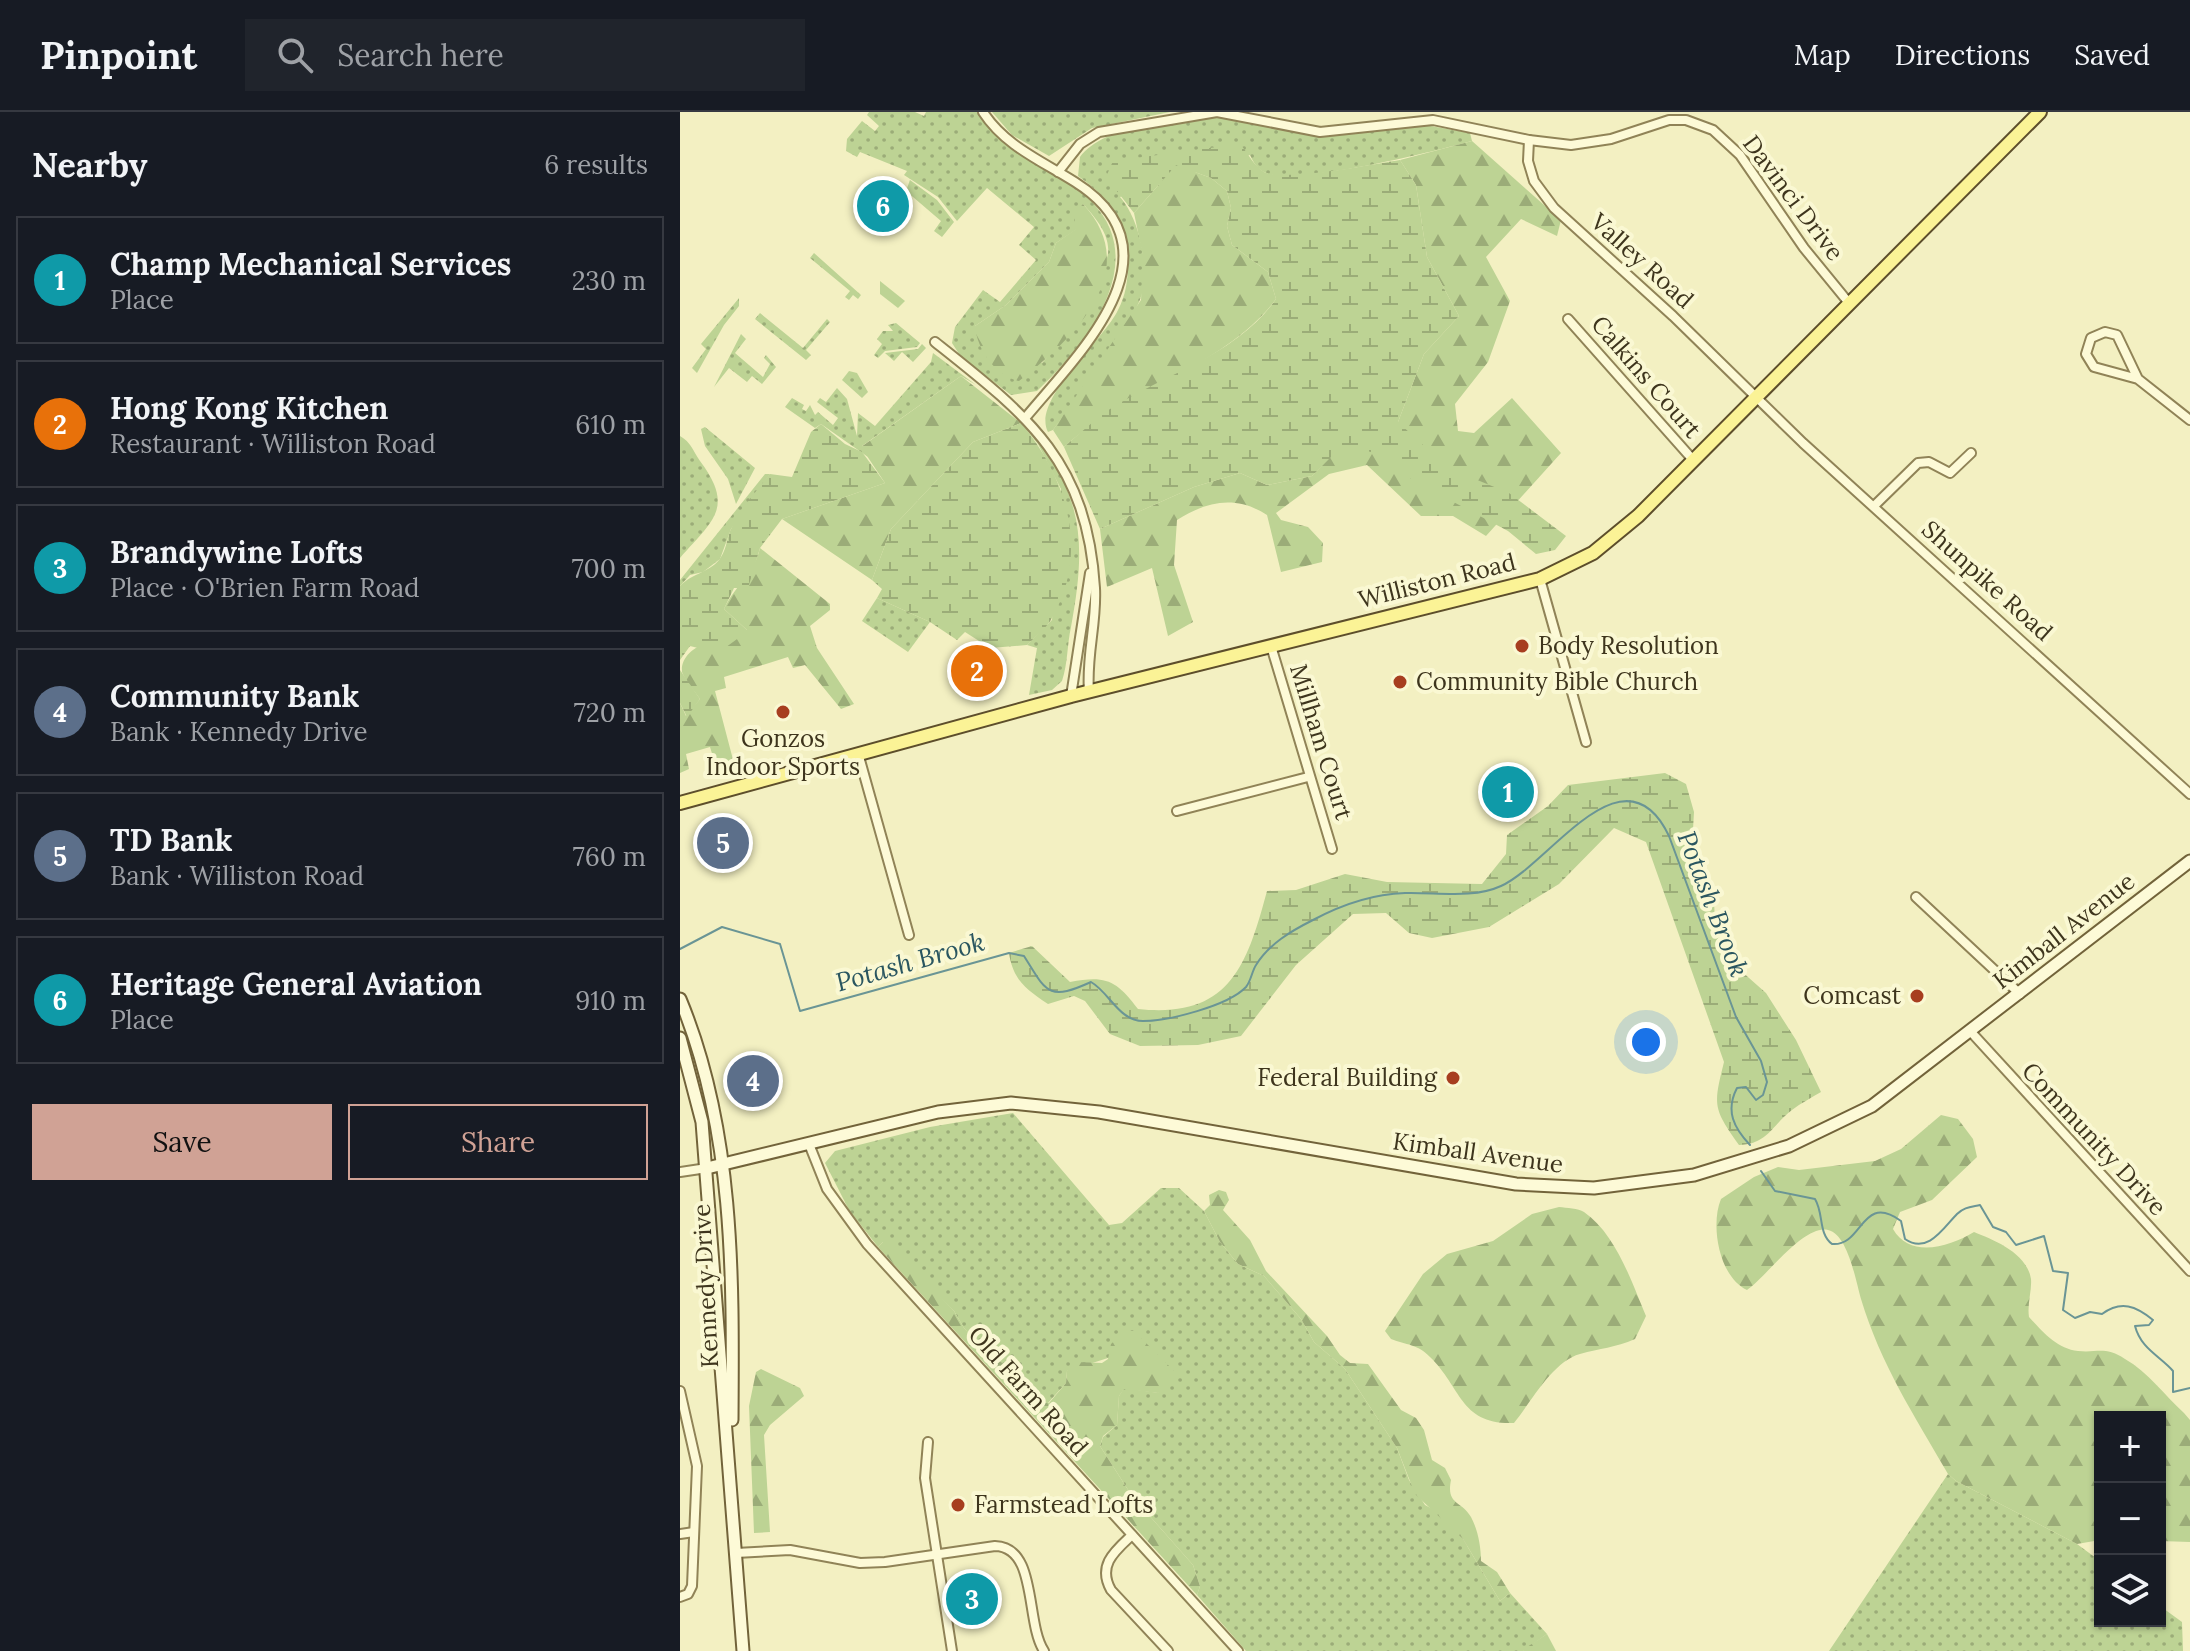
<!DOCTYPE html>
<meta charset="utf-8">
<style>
:root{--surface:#171b24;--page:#20242c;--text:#f1f3f6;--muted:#9ea1a6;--line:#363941;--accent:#d0a295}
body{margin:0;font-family:Lora,serif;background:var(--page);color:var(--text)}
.controls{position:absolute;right:24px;bottom:24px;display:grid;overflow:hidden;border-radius:0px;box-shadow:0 2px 6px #0004}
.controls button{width:72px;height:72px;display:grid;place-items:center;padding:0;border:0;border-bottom:2px solid var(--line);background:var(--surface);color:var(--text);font:40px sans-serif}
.you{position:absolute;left:966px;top:930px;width:28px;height:28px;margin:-20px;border:6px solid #fff;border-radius:50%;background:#1a73e8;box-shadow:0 0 0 12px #1a73e833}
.badge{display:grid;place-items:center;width:52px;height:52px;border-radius:50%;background:var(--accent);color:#fff;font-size:26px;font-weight:700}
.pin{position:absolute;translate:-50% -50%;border:4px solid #fff;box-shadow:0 2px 8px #0006}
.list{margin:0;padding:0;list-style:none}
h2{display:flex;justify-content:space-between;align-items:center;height:104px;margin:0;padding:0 32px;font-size:34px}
h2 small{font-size:26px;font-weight:400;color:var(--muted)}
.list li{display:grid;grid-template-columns:52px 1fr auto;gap:24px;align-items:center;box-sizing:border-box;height:128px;margin:0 16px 16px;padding:0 16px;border:2px solid var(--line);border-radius:0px}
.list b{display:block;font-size:30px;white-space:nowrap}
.list p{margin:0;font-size:26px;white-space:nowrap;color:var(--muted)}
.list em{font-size:26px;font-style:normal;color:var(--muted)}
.actions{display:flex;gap:16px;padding:24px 32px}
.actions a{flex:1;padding:18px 0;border:2px solid var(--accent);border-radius:0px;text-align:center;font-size:28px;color:var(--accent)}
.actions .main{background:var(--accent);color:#111}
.icon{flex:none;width:44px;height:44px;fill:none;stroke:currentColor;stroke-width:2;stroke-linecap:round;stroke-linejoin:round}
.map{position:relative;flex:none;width:1510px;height:1539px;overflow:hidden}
header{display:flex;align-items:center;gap:48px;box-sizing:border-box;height:112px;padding:0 40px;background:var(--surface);border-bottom:2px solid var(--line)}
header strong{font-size:38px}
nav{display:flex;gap:44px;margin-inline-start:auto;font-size:28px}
.search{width:560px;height:72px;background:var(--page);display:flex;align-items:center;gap:20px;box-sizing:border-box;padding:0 28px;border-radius:0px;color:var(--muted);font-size:30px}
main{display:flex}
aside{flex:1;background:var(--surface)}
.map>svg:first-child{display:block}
</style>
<header>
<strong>Pinpoint</strong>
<div class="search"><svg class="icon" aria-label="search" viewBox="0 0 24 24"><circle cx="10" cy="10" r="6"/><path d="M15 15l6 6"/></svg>Search here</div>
<nav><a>Map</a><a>Directions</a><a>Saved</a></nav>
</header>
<main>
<aside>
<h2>Nearby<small>6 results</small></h2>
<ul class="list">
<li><span class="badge" style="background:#0f9aa8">1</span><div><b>Champ Mechanical Services</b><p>Place</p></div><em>230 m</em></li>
<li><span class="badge" style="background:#e8710a">2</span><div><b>Hong Kong Kitchen</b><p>Restaurant · Williston Road</p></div><em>610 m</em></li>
<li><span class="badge" style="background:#0f9aa8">3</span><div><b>Brandywine Lofts</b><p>Place · O'Brien Farm Road</p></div><em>700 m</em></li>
<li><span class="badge" style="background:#5c6f8a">4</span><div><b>Community Bank</b><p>Bank · Kennedy Drive</p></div><em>720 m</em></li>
<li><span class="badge" style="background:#5c6f8a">5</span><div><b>TD Bank</b><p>Bank · Williston Road</p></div><em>760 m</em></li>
<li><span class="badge" style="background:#0f9aa8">6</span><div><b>Heritage General Aviation</b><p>Place</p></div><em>910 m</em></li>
</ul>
<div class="actions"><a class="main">Save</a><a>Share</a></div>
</aside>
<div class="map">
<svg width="1510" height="1539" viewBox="0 0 1510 1539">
<defs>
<pattern id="grass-dots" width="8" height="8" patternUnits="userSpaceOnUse" patternTransform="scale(2)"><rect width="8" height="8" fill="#bdd394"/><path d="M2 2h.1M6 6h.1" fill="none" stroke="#9bac78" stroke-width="1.8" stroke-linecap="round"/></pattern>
<pattern id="forest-firs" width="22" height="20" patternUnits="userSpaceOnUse" patternTransform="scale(2)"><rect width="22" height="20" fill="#bdd394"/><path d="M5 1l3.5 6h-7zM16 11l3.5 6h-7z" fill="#9bac78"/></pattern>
<pattern id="wetland-marsh" width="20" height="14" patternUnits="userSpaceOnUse" patternTransform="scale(2)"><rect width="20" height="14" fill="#bdd394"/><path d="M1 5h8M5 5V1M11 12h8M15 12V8" fill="none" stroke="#9bac78"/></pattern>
</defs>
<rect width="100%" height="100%" fill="#f3f0c2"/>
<g fill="url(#grass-dots)" fill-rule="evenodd">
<path d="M189,0H235L244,4L246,0H297C324,45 377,54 412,90C472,152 404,235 357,279L331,283L281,245L272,231L275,215L303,178L320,190L356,148L339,133L354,115L307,76L277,109L258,85L224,63L227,59L180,40L177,45L166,39L167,27L182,9L195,19L199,14L187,3ZM403,92C416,106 433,126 427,146C420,174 381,230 362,251L295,214L326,193L369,150L376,131L397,117Z"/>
<path d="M312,0H490L412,16L369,44L332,23Z"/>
<path d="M541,5L640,25L745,13L790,21L792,29C756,39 616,74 586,61C577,57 574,51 570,43L440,85C460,107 472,162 459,190C440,236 402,278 373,318L368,320C351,288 423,229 438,198C448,179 449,158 447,138C445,105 424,82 398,64L400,45C424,12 502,7 541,5Z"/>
<path d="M230,68L257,88L274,110L262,125L254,119L261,109L226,79Z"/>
<path d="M134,141L181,183L178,187L173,183L169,188L165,185L170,179L130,146Z"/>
<path d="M59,186V194L44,213L17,261L12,256L26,237L21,232Z"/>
<path d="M80,201L123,236L147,207L150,210L126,238L131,243L126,248L75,207Z"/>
<path d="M216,211L240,231L237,235L205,239L198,246L194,243L202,232L197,227L203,219H213L208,213Z"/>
<path d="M61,222L66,227L55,241L83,265L90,252L84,246L86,243L96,255L82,272L72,264L67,270L49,256L34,275Z"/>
<path d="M242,232L246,236L233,250L222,240L214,249L205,241L238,237Z"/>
<path d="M253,241L296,273L281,264L182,334L188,345L141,312L135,316L105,295L112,286L124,293L122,297L126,299L130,293L135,303L138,300L153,313L158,306L137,290L140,286L146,290L157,276L167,287L177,324L178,301L195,314L251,250Z"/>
<path d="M169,259L177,261L188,280L182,286L162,268Z"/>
<path d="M341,311C404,377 407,429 391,515C387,533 388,551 382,569L372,578L349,583L357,536L347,533L372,508L381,377L358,332Z"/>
<path d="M25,315L75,356L56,392L48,367L25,334L21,317Z"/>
<path d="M0,324C11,330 13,339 20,349C55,396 33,408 0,446Z"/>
<path d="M85,362H90L51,417L40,447L23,460L10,463L0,474V468Z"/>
<path d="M197,486L250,510L228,540L182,509Z"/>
<path d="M333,1001L429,1113L442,1111L481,1076H499L524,1099L540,1130L558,1152L584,1164L621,1207L634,1230L665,1257L717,1336L729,1368L745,1393L760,1401L783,1427L820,1489L830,1481L867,1522L843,1539H566L517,1483L520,1474L513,1453L452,1384L420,1334L423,1325L437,1313L439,1284L444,1276L479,1281L428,1246L387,1259L386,1271L368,1291L357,1290L333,1258L306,1240L284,1216L274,1199L203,1130L198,1135L169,1098L145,1051L155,1039L250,1015Z"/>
<path d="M1268,1362L1276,1369L1397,1432L1420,1449V1509H1480V1494L1502,1510L1503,1539H1149Z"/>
</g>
<g fill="url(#forest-firs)">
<path d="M792,29L881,108L877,124L841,107L806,145L830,189L808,250L775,292L778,319L794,321L832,286L881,341L806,424L773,404H741L687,353L649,362L596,401L601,408L628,415L643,431L642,450L601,460L587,403C556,383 527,389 497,408L494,453L513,510L488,524L472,456L427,475L420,417L514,375L560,361L587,373L632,364L652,343L718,310L744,242L779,204L747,145L736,73L720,48Z"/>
<path d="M496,53L531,66L547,79L551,96L547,114L552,133L588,160L596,187C547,253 447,278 384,335L373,318L461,188L463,144L454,101Z"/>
<path d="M403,92C465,159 393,227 339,269C315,264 297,237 295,214L326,193L369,150L376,131L396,117L394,102Z"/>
<path d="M281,264L341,311L293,330L211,417L192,468L102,407L205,371L181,335Z"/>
<path d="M80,436L150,492V498L130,514L137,536L174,592L161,597L125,553L113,556L108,545L44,565L46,576L35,579L56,659L39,664L30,635L6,642L9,657L0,661V591L6,604L20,587C14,578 6,570 2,560C0,531 49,523 67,518L44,497C57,470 73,465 80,436Z"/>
<path d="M1261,1003L1278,1007L1293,1027L1297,1045L1252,1088L1220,1100L1213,1117C1230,1147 1269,1135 1294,1120C1314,1128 1347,1141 1351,1167C1352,1179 1347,1192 1349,1205C1362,1219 1377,1237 1398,1239C1418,1241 1425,1234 1445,1247C1468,1260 1485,1284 1504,1301L1510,1308V1430L1480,1429V1305H1420V1428L1397,1432L1276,1369L1268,1362C1234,1303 1201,1253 1181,1187C1176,1170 1168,1122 1148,1118C1124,1112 1086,1165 1067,1178C1039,1165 1030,1113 1041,1087L1074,1065L1098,1055L1119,1058L1195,1049L1221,1037Z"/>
<path d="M539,1078L546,1080L549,1088L543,1098L570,1128L586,1159L647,1224L660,1243L670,1251L688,1252L721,1298L736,1306L744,1318L752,1348L765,1356L771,1368C766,1393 781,1388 791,1405C798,1418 801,1435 801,1449L817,1460L830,1481L820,1489L783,1427L735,1382L717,1336L665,1257L634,1230L621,1207L584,1164L558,1152L540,1130L524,1099L530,1093L529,1083Z"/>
<path d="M879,1095C887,1096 898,1096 904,1100C936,1122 952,1171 966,1204L955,1227C935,1236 920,1236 900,1242C873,1249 851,1290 834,1311C780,1313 782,1276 750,1245C738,1232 726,1233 711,1227L705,1219L743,1162L767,1142L813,1129L852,1102Z"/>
<path d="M203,1130H208L274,1199L284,1216L306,1240L333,1258L357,1290L369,1291L386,1271L387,1259L395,1250L422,1251L428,1247L431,1232L445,1219H454L496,1261L487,1278L478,1281L444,1277L439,1284L437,1313L423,1324L420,1334L452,1384L513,1453L520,1474L517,1483L198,1135Z"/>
<path d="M81,1257L120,1276L124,1284L90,1313L84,1323L90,1420L74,1421L69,1294L76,1260Z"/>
<path d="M867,1522L876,1539H843L844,1537Z"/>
</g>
<g fill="url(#wetland-marsh)">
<path d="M560,32C568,41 574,54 584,60C604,70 694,52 720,48L736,73L747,145L779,204L744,242L718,310L768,356L829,381L886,424L875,438L856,442L828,419L734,369L702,343L687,339L653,343L632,364L587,373L560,361L514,375L420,417L384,335C398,323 412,310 427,299C483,262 556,244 596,187L588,160L552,133L547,114L551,96L547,79L531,66L496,53L454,101L426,65L433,49Z"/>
<path d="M341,311C387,366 410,440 372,506C367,516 355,525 347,533L310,536L285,520L277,528L250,510L197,486L202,477L192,468L211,417L293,330Z"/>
<path d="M141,312L165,332L182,340L205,371L102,407L80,436L68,476H54L44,497L68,519L38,541L10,534L0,548V474C12,461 32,460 41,445C47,436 47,424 52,415C62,396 76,379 90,362L112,365L131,320Z"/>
<path d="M0,558L20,587L7,605L0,591Z"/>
<path d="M985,661L1006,672L1014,700L1012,735L1034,785L1035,816L1060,858L1086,881L1116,928L1141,980C1131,986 1121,991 1112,998C1092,1013 1088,1032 1059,1033C1033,996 1033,994 1044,950L966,730L934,716L879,772L809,815L752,826L729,821L706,801L673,802L616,853L561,924L518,933L460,934L430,922L405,889L394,884L368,892C346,877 333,868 329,841L352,834L390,870C426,863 436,868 458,897C550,907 567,853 587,779L616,778L665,762L707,770L802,772L826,742L827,723L868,694L888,673Z"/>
</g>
<path fill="#bdd394" d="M200,169L225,189L218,196L200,182Z"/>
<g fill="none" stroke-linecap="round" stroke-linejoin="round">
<g stroke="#6a9595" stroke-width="2">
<path d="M0,837L42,815L100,832L120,899L329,841L344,844C366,879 367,890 411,870C429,880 439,909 463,909C488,909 548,894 566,875C571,869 572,859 576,853C589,832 611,819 633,808C661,793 693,782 725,781C756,780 793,787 821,774C869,753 944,630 989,724L1056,905L1081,949L1087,970L1083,983L1076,988L1066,975L1057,976C1045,999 1054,1016 1070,1033"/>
<path d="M1081,1059L1095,1079L1135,1087C1144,1102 1138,1121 1152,1132C1183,1135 1181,1080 1221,1109L1225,1127C1248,1143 1264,1115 1277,1102C1284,1095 1291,1095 1300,1093L1313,1115L1326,1120L1336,1133L1364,1124L1373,1159L1388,1161L1383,1198L1395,1206L1410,1200L1422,1202C1441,1188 1456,1194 1473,1208L1469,1213L1455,1214C1461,1237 1480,1244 1493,1259V1280L1510,1276"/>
</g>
<g stroke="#908357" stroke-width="12">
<g id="minor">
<path d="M303,0C325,34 362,49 395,70C506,140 399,241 346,305"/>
<path d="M849,28L848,49L854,69L874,96L993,204L1123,331L1510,682"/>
<path d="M378,60L400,32L419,20L537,0L640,20L753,8L849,28L891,33L931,27L989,8H1006L1033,18L1060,43L1124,136L1169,191"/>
<path d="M888,207L1014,349"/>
<path d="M255,230C347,303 407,348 415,476C417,511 406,544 409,580"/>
<path d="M1458,267L1414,255L1406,242L1411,226L1425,220L1437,223L1458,267L1510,308"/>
<path d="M1194,394L1238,351L1249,350L1270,361L1291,341"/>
<path d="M860,467L906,630"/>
<path d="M591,534L652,737"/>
<path d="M391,584L410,461"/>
<path d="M178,641L229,823"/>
<path d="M497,699L628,665"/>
<path d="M1236,785L1340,882"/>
<path d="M1291,920L1510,1159"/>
<path d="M129,1032L147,1077L187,1132L558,1539"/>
<path d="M0,1060L27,1056"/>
<path d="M0,1279L17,1354L12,1474L8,1482L0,1485"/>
<path d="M248,1330L245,1366L272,1539"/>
<path d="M0,1422L14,1420"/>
<path d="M452,1423C435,1439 417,1453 431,1478L488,1539"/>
<path d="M56,1441L110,1438L180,1451L205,1450L315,1434C358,1435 345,1510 364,1539"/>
</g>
</g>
<g stroke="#72633a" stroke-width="15">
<g id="secondary">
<path d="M0,887C55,1019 53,1167 52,1308"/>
<path d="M0,926L22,1010L63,1539"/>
<path d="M27,1056L258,1000L331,991L419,1000L836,1072L914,1076L1014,1063L1109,1034L1192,994L1510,749"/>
</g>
</g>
<g stroke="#5d4e2b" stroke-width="16">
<path id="primary" d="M0,691L391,584L860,467L913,441L958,404L1360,0"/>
</g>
<use href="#minor" stroke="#fdfad7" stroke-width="8"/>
<use href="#secondary" stroke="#fdfad7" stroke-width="11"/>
<use href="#primary" stroke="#fbf396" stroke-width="12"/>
</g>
<g fill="#a73e1f" stroke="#faf8d3" stroke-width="3">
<circle cx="842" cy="534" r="8"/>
<circle cx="720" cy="570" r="8"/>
<circle cx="103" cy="600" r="8"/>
<circle cx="1237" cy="884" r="8"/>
<circle cx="773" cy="966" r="8"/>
<circle cx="278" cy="1393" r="8"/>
</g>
<g text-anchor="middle" stroke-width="8" stroke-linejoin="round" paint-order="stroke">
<g font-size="24" fill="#3e351d" stroke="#faf8d3">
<text transform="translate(1113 86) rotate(53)" y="8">Davinci Drive</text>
<text transform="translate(962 149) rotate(42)" y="8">Valley Road</text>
<text transform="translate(966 265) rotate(49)" y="8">Calkins Court</text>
<text transform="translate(757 469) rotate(-14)" y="8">Williston Road</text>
<text transform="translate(1307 469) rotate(42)" y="8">Shunpike Road</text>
<text transform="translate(641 630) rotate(73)" y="8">Millham Court</text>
<text transform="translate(1384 819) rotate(-38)" y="8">Kimball Avenue</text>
<text transform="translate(1414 1027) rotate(47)" y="8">Community Drive</text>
<text transform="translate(798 1041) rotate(8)" y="8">Kimball Avenue</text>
<text transform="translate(26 1174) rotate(-93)" y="8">Kennedy Drive</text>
<text transform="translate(348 1279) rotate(48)" y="8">Old Farm Road</text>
</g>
<g font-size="24" fill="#3e351d" stroke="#faf8d3" text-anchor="start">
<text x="858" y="542">Body Resolution</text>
<text x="736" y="578">Community Bible Church</text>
<text x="103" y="635" text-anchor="middle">Gonzos<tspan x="103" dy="28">Indoor Sports</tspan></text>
<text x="1221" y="892" text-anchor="end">Comcast</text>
<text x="757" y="974" text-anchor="end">Federal Building</text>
<text x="294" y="1401">Farmstead Lofts</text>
</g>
<g font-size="26" font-style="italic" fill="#2a5660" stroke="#faf8d3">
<text transform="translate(1033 792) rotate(69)" y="9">Potash Brook</text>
<text transform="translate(230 850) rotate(-16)" y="9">Potash Brook</text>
</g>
</g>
</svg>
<div class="controls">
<button>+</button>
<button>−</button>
<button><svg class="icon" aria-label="layers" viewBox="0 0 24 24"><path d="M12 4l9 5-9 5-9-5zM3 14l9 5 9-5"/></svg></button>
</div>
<div class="you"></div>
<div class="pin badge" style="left:828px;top:680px;background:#0f9aa8">1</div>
<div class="pin badge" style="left:297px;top:559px;background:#e8710a">2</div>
<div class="pin badge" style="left:292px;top:1487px;background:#0f9aa8">3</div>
<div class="pin badge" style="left:73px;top:969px;background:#5c6f8a">4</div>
<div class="pin badge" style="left:43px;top:731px;background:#5c6f8a">5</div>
<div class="pin badge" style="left:203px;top:94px;background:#0f9aa8">6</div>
</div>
</main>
